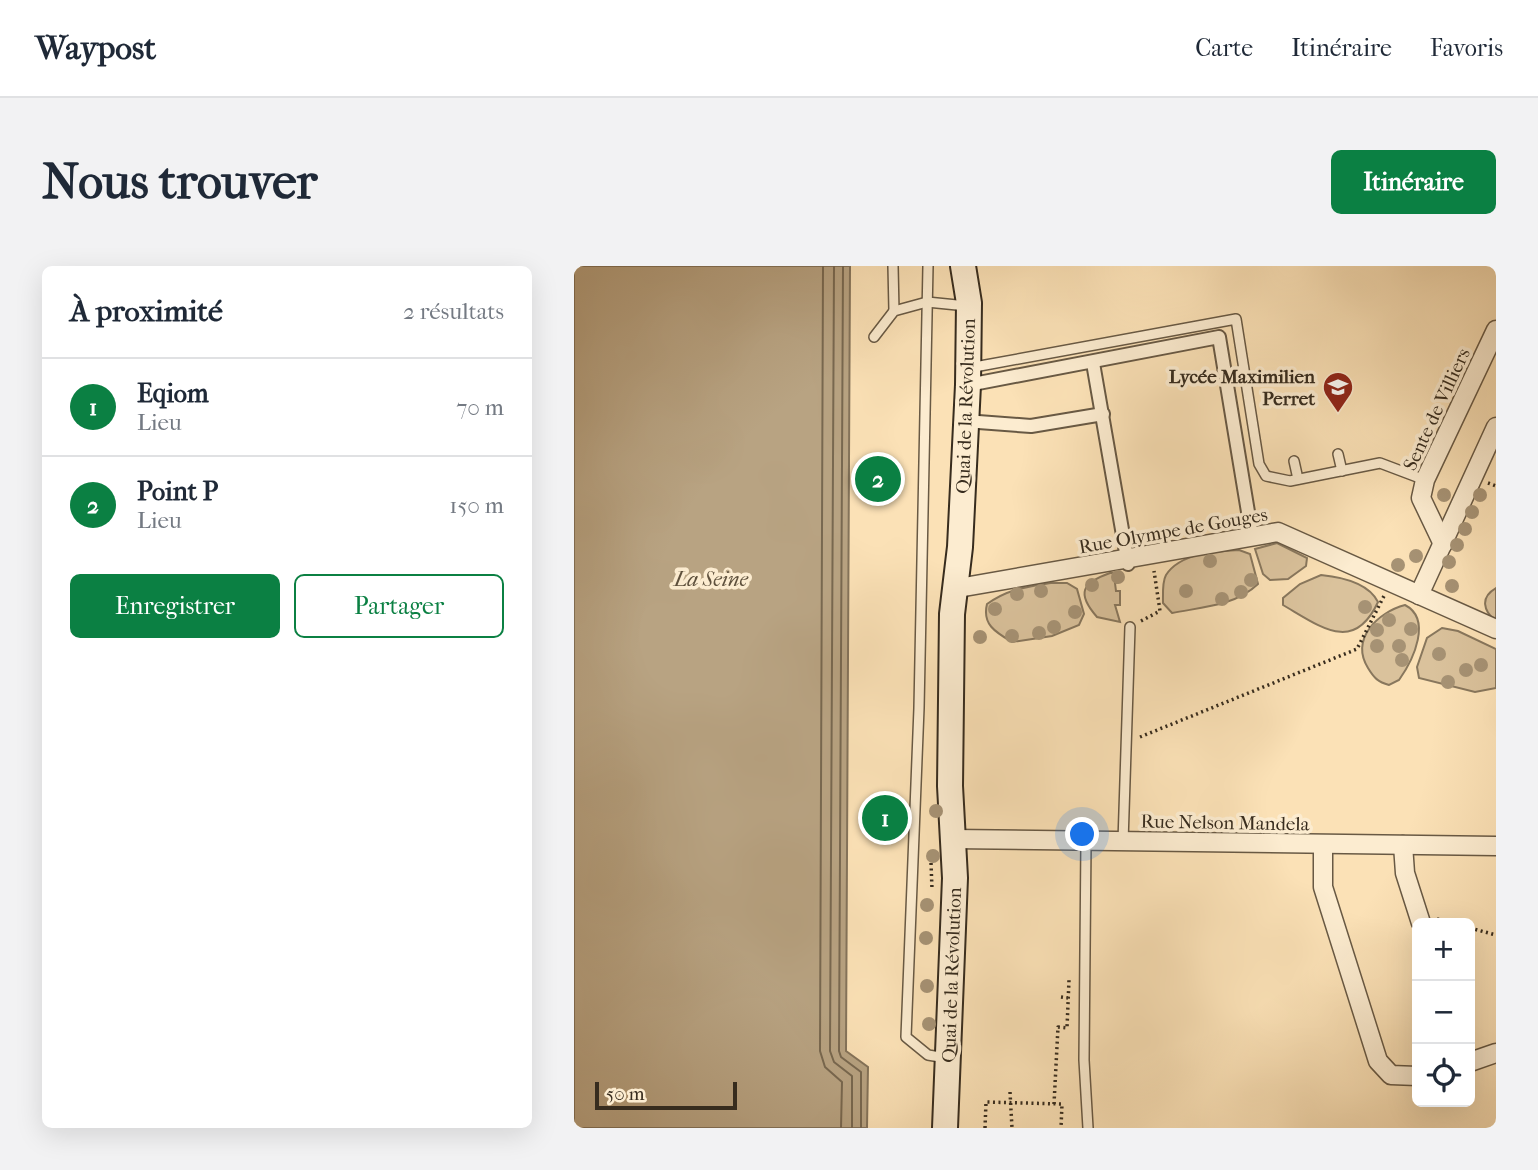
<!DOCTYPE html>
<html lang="fr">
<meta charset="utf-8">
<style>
:root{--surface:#fff;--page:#f2f2f3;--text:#1f2937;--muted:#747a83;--line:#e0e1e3;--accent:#0b8043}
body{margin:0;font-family:"IM FELL French Canon",serif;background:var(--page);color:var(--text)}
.controls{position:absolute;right:21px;bottom:21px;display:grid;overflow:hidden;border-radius:10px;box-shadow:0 7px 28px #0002}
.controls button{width:63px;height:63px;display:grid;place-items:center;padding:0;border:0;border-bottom:2px solid var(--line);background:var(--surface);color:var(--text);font:35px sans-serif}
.scale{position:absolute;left:21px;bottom:18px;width:142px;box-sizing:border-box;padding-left:7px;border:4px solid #372c1e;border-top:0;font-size:19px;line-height:24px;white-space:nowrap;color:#372c1e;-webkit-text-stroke:5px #fcecd0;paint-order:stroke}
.you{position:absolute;left:509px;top:569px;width:24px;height:24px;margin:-18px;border:5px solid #fff;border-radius:50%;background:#1a73e8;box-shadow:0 0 0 10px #1a73e833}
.badge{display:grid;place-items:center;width:46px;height:46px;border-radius:50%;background:var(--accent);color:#fff;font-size:23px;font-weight:700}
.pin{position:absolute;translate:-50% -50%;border:4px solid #fff;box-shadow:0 2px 7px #0006}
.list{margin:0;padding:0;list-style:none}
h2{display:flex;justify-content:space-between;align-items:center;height:91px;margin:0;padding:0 28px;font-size:30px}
h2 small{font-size:23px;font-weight:400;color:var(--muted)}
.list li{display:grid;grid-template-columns:46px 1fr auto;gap:21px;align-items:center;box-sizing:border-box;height:98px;padding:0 28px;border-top:2px solid var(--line)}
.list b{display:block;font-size:26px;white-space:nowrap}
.list p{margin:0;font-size:23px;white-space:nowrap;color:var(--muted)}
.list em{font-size:23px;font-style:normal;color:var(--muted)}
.actions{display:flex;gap:14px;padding:21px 28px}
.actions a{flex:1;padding:16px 0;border:2px solid var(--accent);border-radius:10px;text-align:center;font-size:24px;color:var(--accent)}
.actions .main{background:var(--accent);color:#fff}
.icon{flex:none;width:38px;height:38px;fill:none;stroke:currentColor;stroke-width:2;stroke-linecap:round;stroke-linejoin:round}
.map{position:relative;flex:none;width:922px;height:862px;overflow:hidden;border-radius:10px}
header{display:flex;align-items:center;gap:42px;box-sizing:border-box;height:98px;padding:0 35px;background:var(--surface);border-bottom:2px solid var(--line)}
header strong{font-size:33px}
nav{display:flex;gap:38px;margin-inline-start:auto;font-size:24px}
.intro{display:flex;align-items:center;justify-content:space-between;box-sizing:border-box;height:168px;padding:0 42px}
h1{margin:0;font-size:49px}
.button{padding:18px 32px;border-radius:10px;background:var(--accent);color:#fff;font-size:24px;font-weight:700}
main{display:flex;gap:42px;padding:0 42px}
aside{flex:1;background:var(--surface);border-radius:10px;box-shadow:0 7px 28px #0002}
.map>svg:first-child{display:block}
</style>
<header>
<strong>Waypost</strong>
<nav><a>Carte</a><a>Itinéraire</a><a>Favoris</a></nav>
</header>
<div class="intro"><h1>Nous trouver</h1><a class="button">Itinéraire</a></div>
<main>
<aside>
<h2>À proximité<small>2 résultats</small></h2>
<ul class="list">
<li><span class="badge">1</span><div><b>Eqiom</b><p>Lieu</p></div><em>70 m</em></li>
<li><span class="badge">2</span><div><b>Point P</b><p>Lieu</p></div><em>150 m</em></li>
</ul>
<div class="actions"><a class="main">Enregistrer</a><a>Partager</a></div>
</aside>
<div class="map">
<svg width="922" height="862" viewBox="0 0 922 862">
<rect width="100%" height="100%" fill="#fbe1b6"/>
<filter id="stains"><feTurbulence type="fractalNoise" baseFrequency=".00286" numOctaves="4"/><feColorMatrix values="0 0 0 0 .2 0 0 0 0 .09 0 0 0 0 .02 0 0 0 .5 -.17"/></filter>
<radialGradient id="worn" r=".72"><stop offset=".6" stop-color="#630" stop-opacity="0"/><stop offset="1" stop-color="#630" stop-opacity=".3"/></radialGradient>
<g fill="#dac29c" stroke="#88775d" stroke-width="2">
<path d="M703,277L733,292L732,300L714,313L696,314L689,308L681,283Z"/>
<path d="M665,284L676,288L684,318C661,340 628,341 598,347L589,337C589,328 588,316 592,309C606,287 642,285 665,284Z"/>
<path d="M536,307H546V316L541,317L542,325H546V339H541L546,356L523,351C502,327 508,317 536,307Z"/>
<path d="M747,309C767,311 794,316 804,336C780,388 747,361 709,339V332L726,318Z"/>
<path d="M477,317H493L503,323L510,348L505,359L478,370L438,376C421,366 408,358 413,338C434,323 452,321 477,317Z"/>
<path d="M922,322V355C909,345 906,331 922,322Z"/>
<path d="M831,339C858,353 840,393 825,414L815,419C804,416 800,412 794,402C776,373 804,346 831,339Z"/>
<path d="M868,362L884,365L922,383V422L901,426L845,412L843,401L853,372Z"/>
</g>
<path fill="#b8a382" stroke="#84735a" stroke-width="2" d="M0,0H276L272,785L294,801L293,862H0Z"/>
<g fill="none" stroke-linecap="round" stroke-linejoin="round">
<g stroke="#786850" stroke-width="2">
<path d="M249,0L246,785L251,801L268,816L267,862"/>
<path d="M260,0L256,785L260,796L278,810V862"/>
<path d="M269,0L265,785L267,791L287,806V862"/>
</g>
<g stroke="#685944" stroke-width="12">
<g id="service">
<path d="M319,0L320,45"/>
<path d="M354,0L345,442L332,771L354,789L372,792"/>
<path d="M300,71L320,45L353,36L393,40"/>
<path d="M395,102L662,53L685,198L692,210L716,215L806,197L851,214"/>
<path d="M764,188L768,205"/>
<path d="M720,195L724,213"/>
<path d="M512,576L510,794L514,862"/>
<path d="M549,576L556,361"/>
</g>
</g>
<g stroke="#685944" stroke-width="16">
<g id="pedestrian">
<path d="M519,97L554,298"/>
<path d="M394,119L645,71L678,270"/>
<path d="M391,155L457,160L529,148"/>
</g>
</g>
<g stroke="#685944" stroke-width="21">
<g id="minor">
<path d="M869,278L847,232L851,214L922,64"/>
<path d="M390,321L704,266L922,363"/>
<path d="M845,329L922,161"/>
<path d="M379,573L922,580"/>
<path d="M749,579V621L804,795L817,809L843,810"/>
<path d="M829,579L831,607L847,657"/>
<path d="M896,796L922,787"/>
</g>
</g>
<g stroke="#372c1e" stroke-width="28">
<path id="secondary" d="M371,862L381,612L376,520L378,348L386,281L394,119L395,37L389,0"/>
</g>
<g stroke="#372c1e" stroke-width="3.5" stroke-dasharray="2 3.5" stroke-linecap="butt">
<path d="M914,217L922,220"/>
<path d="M567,355L586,345L580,305"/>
<path d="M566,471L783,383L810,330"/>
<path d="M357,597L358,623"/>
<path d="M863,653L877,657"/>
<path d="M896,662L922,669"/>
<path d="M487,731L494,732"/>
<path d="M436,826L438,862"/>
<path d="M480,838L484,761L493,762L495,714"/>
<path d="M411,862L412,836L488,838L487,862"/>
</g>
<use href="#service" stroke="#fcecd0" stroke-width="9"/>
<use href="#pedestrian" stroke="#fcecd0" stroke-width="12"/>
<use href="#minor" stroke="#fcecd0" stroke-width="18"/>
<use href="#secondary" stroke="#fcecd0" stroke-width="24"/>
</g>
<g fill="#a69274">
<circle cx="870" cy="229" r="7"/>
<circle cx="906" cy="229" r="7"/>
<circle cx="898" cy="246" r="7"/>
<circle cx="891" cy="263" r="7"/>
<circle cx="883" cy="279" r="7"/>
<circle cx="842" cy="290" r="7"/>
<circle cx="636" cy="295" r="7"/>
<circle cx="875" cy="296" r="7"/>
<circle cx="824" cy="299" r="7"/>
<circle cx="544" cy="311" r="7"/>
<circle cx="677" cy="314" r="7"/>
<circle cx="518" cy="319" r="7"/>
<circle cx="878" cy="320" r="7"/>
<circle cx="467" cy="325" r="7"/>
<circle cx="612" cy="325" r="7"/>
<circle cx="667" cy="326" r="7"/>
<circle cx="443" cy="328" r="7"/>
<circle cx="648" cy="333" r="7"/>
<circle cx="791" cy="341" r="7"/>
<circle cx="421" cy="343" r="7"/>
<circle cx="501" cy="346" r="7"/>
<circle cx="815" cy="354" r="7"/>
<circle cx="480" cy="361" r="7"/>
<circle cx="837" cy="363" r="7"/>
<circle cx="803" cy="364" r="7"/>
<circle cx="465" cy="367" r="7"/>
<circle cx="438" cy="370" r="7"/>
<circle cx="406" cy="371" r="7"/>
<circle cx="803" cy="380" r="7"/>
<circle cx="825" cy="380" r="7"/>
<circle cx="865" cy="388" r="7"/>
<circle cx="828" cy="394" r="7"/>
<circle cx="907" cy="399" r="7"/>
<circle cx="892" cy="404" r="7"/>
<circle cx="874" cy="416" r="7"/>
<circle cx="362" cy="545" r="7"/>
<circle cx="359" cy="590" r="7"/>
<circle cx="353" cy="639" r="7"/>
<circle cx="352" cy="672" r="7"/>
<circle cx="353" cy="720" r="7"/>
<circle cx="355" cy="758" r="7"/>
</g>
<defs>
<g id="school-pin" transform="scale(1.575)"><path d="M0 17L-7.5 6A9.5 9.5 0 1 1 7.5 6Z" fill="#8f2418" stroke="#fcecd0"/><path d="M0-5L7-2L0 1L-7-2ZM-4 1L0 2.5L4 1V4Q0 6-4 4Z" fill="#fff"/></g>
</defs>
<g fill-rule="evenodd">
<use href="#school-pin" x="764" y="121"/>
</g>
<g text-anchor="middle" stroke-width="7" stroke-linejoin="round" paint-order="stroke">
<g font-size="19" font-weight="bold" fill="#372c1e" stroke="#fcecd0" text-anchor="end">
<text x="741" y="117">Lycée Maximilien<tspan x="741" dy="22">Perret</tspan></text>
</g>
<g font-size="19" fill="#372c1e" stroke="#fcecd0">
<text transform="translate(391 140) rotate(-88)" y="7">Quai de la Révolution</text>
<text transform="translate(862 143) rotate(-65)" y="7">Sente de Villiers</text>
<text transform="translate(599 264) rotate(-10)" y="7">Rue Olympe de Gouges</text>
<text transform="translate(651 556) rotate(1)" y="7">Rue Nelson Mandela</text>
<text transform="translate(377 709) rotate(-88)" y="7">Quai de la Révolution</text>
</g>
<g font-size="21" font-style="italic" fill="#5e503c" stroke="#fcecd0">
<text x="137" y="320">La Seine</text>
</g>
</g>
<rect width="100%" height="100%" filter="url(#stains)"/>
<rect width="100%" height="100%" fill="url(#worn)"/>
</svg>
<div class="controls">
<button>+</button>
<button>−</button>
<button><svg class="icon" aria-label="locate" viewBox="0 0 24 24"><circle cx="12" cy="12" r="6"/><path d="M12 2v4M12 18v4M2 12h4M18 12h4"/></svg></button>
</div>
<div class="scale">50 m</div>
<div class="you"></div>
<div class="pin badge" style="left:311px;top:552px">1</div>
<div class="pin badge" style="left:304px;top:213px">2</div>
</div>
</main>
